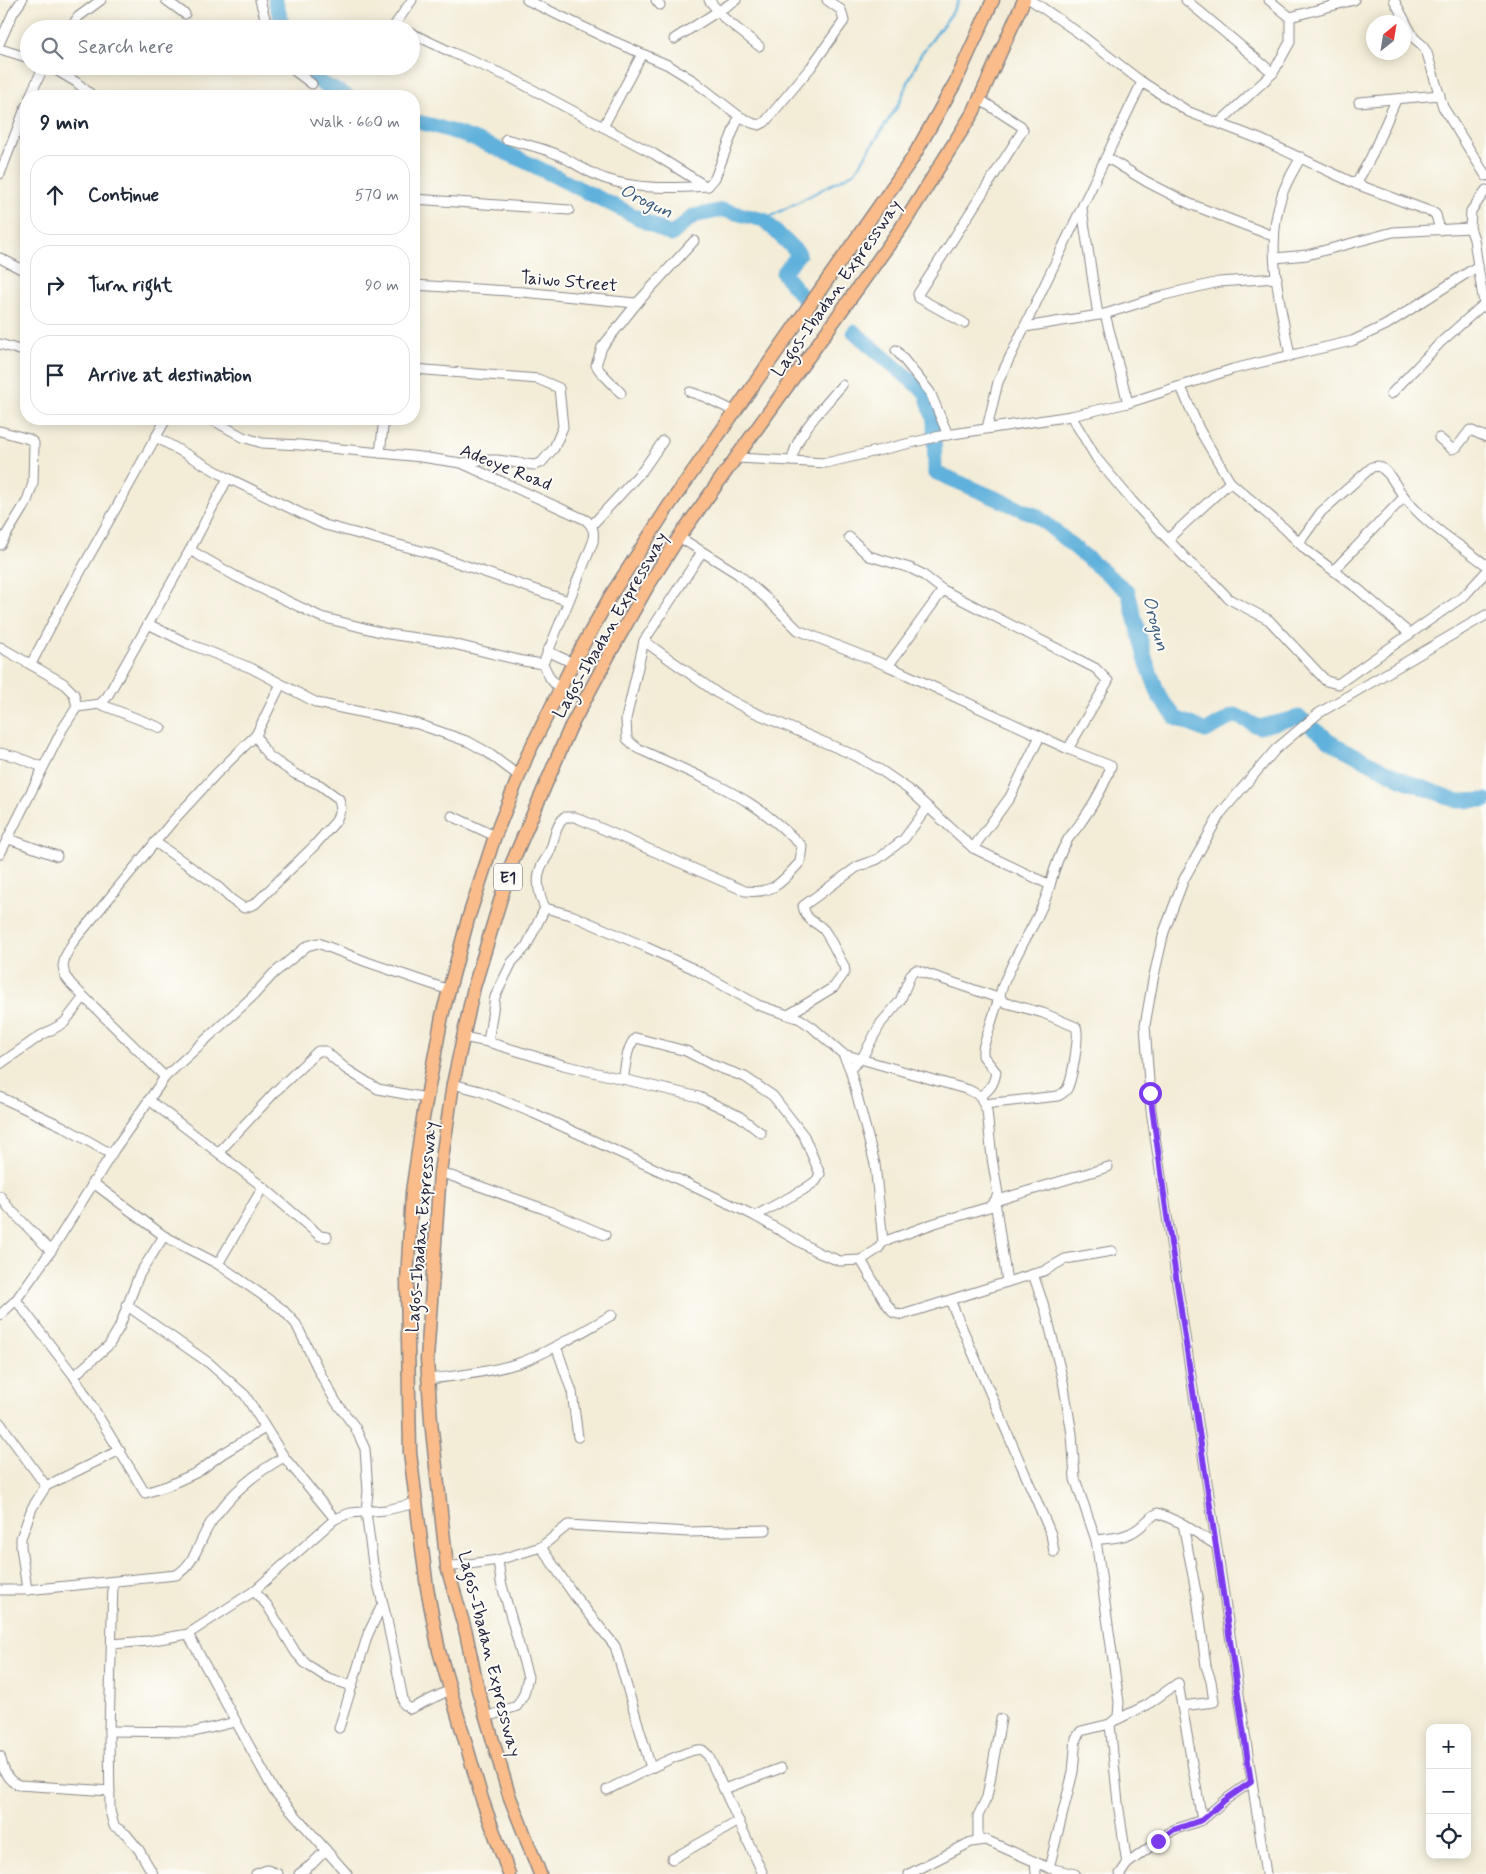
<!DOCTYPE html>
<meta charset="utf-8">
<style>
:root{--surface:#fff;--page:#f2f2f3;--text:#1f2937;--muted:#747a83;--line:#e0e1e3}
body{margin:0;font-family:Mynerve,sans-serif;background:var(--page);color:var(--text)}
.controls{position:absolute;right:15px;bottom:15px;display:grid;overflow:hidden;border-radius:10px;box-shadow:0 2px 12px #0003}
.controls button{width:45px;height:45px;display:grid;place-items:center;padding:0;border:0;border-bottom:1px solid var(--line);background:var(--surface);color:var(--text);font:25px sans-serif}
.compass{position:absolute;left:1366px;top:15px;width:45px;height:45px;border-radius:50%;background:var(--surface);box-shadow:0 2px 12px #0003;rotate:30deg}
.stop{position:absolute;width:15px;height:15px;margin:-11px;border:4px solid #7c3aed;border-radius:50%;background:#fff}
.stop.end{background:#7c3aed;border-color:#fff;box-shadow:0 1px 5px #0008}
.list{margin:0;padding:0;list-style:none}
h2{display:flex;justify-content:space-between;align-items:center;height:65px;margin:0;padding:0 20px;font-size:21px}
h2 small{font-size:16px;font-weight:400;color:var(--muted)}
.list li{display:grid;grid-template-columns:32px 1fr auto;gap:15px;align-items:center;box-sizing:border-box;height:80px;margin:0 10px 10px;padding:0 10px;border:1px solid var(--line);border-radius:20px}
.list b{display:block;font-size:19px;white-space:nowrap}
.list em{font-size:16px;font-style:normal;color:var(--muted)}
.icon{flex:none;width:28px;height:28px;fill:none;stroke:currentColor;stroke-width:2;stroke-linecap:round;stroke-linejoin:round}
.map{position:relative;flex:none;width:1486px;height:1874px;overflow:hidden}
.search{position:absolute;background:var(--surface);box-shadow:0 2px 12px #0003;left:20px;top:20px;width:400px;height:55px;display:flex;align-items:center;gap:12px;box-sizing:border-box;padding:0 18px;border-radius:28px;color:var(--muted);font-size:19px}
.panel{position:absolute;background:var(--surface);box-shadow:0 2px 12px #0003;left:20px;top:90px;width:400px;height:335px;border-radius:20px}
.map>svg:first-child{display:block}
</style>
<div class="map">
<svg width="1486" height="1874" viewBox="0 0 1486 1874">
<rect width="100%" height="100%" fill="#fdfcf7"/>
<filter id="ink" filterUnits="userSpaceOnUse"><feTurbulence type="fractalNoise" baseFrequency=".02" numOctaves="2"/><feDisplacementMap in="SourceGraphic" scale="10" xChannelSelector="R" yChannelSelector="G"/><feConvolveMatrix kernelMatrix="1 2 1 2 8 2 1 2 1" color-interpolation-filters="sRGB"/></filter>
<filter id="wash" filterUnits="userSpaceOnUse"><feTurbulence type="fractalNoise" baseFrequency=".0096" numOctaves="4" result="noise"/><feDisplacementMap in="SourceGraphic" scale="20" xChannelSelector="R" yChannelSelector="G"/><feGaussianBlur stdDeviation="1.12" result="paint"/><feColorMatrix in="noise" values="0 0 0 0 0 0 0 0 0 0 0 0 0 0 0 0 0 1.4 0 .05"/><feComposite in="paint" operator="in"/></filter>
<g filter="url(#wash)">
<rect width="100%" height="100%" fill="#f3ecd7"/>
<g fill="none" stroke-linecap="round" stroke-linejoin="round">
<path stroke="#61b1db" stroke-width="2.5" d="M764,220L855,172L898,105L921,54L950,16L959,0"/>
<g stroke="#61b1db" stroke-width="15">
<path d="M275,0L284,29"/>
<path d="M306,66L321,83L347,96"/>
<path d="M414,121C470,133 521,159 572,185C605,201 638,217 671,235L693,216L723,210L764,220L799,254L783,273L804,299"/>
<path d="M854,332L926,393L934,421L935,472L1037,516L1128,592L1146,661L1160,698L1176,718L1206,731L1235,715L1259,727L1299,717L1334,744L1403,780L1458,801L1486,800"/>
</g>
</g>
</g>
<g filter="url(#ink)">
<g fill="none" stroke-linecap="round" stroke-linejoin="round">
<g stroke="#8a8789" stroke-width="11">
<g id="minor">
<path d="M166,0L185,14"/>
<path d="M260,0L268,29"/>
<path d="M527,0L604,37L668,65L694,81L739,116L752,123L759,125L765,122L811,67L844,21L841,10L827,0"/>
<path d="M656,0L660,5"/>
<path d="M709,0L724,18L759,46"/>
<path d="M1031,0L1076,31L1142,82L1189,112L1262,140L1356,184L1434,213L1436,215L1440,230"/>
<path d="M1186,0L1273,73"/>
<path d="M1269,0L1290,17"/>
<path d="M1394,0L1414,38L1422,45L1427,53L1443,107L1486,176"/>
<path d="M1290,17L1354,0"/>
<path d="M70,29L78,17L101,0"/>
<path d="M392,29L412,0"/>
<path d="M411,33L453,53L509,77L654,154L704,185L708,186"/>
<path d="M674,39L736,0"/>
<path d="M0,42L13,13L22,0"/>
<path d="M0,49L29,58"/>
<path d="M49,66L76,82L93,96"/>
<path d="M288,66L312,84"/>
<path d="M368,68L369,66"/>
<path d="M30,96L44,66"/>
<path d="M1359,102L1440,95"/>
<path d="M1219,123L1273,73L1290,42V17"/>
<path d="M603,127L642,54"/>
<path d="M506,139C524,144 544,148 561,156C576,164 590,174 606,179C639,190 674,188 708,186L715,178L739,116"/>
<path d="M1106,157L1147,182L1190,204L1273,236"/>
<path d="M0,174L26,106"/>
<path d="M1356,184L1371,157L1396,100"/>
<path d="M414,199L569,210"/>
<path d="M1082,209L1098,315"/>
<path d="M1470,228L1471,211L1486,190"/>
<path d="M0,258L23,270"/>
<path d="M1478,266L1484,304L1486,308"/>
<path d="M414,285L523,292L635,303L638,302L694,241"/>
<path d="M1105,314L1128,403"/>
<path d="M964,323L919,298L918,294L1023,130L1021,126L979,99"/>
<path d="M1025,327L1105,314L1164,295L1219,282L1277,278"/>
<path d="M0,344L26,352"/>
<path d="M896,350L930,392L948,435"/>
<path d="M1290,356C1281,305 1264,247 1282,195C1286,182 1294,170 1301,157"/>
<path d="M414,369L538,379L559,388L563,427L554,448L541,463L534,465L497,460H484L463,463"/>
<path d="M1181,387L1199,429L1230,482L1285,529L1306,550L1358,589L1410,634"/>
<path d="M690,392L705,397L736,412"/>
<path d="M621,393L600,371L596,365L602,347L638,302"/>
<path d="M1391,394L1441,342L1484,304"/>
<path d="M1071,416L1097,459L1132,501L1191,564L1210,579L1229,599L1269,620L1326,681L1338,684L1464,596L1486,572"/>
<path d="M211,419L243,437L262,443L300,445L421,457L461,463L586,520C594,527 594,532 593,542L543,664L550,678L559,689"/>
<path d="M987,428L998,382L1142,82"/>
<path d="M0,431L29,439L34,443L33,483L27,501L0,545"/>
<path d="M156,437L228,478L325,525L429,553L568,601"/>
<path d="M1439,438L1452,449L1457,447L1470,430L1486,437"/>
<path d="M380,453L384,419"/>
<path d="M737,458L826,463L940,436L1071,416L1128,403L1233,369L1352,341L1386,325L1478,266L1474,239L1470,228L1393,232L1307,255L1275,258"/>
<path d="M792,461C795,434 825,406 842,385"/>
<path d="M592,525L643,470L663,441"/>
<path d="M849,537L869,556L910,568L922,574L943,590L1087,664L1095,668L1108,681L1068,749"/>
<path d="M1168,539L1230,482"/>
<path d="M1299,543L1321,512L1372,467L1378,466C1390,471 1395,486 1403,495C1423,523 1459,544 1486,565"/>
<path d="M190,550L237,577L321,617L388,634L445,642L523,661L543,664"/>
<path d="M1334,570L1404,497"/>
<path d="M148,624L187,643L251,668L317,703L418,724L469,742L487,752L519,776"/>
<path d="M644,641L717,693L749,710L856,756L882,771L908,789L973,848L1050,885C1054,870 1059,854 1067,841C1070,835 1075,831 1079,825C1092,807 1104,788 1111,766L1068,749L888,666L798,630L767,599L738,574L679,537"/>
<path d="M0,647L63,683L74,694L77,707"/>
<path d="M547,651L573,663"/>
<path d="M31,664L65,599L166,419"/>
<path d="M888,666L943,590"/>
<path d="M100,704L161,728"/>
<path d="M0,753L17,757L42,767"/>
<path d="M452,816L495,836"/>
<path d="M9,839L57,856"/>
<path d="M155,842L215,884L232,900L244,908L255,904L314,846L336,821L341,808L339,799L320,785L295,774L270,757L264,750L256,735"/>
<path d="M973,848L1010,797L1040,736"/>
<path d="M0,854L63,728L77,707L100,704L107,697L190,550L228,478"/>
<path d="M545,908L571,915L646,947L694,969L758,1005L800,1019L812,1027L843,1054L850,1069L875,1164L883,1242L878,1249L861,1260L886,1303L894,1313L902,1315L1007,1282L995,1201L1108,1167"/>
<path d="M788,1015L834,987L845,972L844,966C837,954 832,941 824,930C817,921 807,924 803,906L857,867L878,859L904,839L928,807"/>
<path d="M463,1037L488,1042L563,1065L699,1097L739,1116L761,1133"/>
<path d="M488,1042L495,997L512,962L526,947L545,908C539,895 535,881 541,867C543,862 547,858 549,853C556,838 553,831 564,817H575L745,891C774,894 782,882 800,862L802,846C786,831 770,816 751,804C715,781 675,766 637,748L627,739L626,719L644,641L702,552"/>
<path d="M843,1054L969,1090L980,1096L987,1111L992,1158L998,1194L995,1201L989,1207L935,1223L883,1242"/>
<path d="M0,1064L40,1036L64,1023L83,998"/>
<path d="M850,1069L862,1058L881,1023L900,1001L911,974L916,970L1001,999"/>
<path d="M165,1077L72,985L65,976L63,966L65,957L73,942L172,822L216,774L256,735L281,684"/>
<path d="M623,1079C626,1067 626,1046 636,1038L686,1051L715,1066L745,1077L773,1096L804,1136L820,1174L816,1181L803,1190L755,1216"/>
<path d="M453,1084L480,1091L533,1113L684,1182L755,1216L819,1253L840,1261L861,1260"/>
<path d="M980,1096C990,1090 994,1084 996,1072L983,1056V1048L999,998"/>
<path d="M0,1097L62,1126L111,1154"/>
<path d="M149,1100L263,1187L320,1236L327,1237"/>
<path d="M984,1104L1058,1096C1062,1094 1064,1093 1067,1089C1072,1080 1080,1035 1076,1027L1043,1013L1003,1002L1000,996C1001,986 1007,976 1011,967C1024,939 1042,914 1050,885"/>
<path d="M219,1152L277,1090L318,1051H325L346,1069L378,1089L426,1098"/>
<path d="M440,1172L544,1209L605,1235"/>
<path d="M92,1182L164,1236L218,1264L282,1309L296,1324L322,1377L336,1402L355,1427L365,1449L368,1491L366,1512L373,1564L387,1620L404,1704L410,1709L450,1690"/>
<path d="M0,1196L8,1207L51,1251"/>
<path d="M218,1264L263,1187"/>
<path d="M1033,1274L1046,1312L1063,1381L1072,1434L1075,1479L1096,1540L1119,1702L1118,1717L1110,1724L1118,1803L1127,1864"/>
<path d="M1007,1282L1044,1271L1065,1259L1112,1251"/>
<path d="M16,1300L74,1376L145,1493L167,1486L198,1472L222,1454L265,1428"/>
<path d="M950,1300L1051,1534L1054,1552"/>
<path d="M126,1305L209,1363L245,1395L284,1457L335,1519"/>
<path d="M0,1315L16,1300L51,1251L114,1150L165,1077L252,997L273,974L307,946L318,943L367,962L449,990"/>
<path d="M556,1346L572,1392L578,1437"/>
<path d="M74,1376L109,1345L119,1328L139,1275L164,1236"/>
<path d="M428,1379C458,1376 490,1372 519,1363C548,1353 585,1330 612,1315"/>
<path d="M0,1423L46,1486"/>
<path d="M1183,1524L1197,1597L1206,1666L1211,1681L1214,1702L1182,1706L1202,1820"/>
<path d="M1096,1540C1109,1538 1125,1538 1136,1530C1144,1525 1149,1517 1158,1513L1183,1524L1216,1545"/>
<path d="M541,1547L574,1595L615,1646L651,1768"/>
<path d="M447,1567L498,1560L541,1547L568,1525L689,1532L766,1530"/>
<path d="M113,1582L109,1731L110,1811L114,1826L126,1834L139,1850L153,1874"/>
<path d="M0,1590H27L176,1575C196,1564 199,1539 212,1521C232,1492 254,1474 284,1457"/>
<path d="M27,1590L21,1547V1538L32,1508L46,1486L120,1450"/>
<path d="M254,1591L267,1605L296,1653L306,1664L328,1678L352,1686"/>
<path d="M188,1634L274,1791L347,1874"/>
<path d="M112,1644L148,1641L188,1634L254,1591L335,1519L350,1513L386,1510L416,1503"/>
<path d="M487,1717L517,1706L524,1694L528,1677L501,1582L498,1560"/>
<path d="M1116,1720L1147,1705L1178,1683L1182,1706"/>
<path d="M339,1728L368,1634L383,1603"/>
<path d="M109,1731L194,1732L235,1722"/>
<path d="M0,1756C4,1769 5,1780 19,1785L110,1791"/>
<path d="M724,1789L781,1768"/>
<path d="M607,1790C621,1783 691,1746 702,1750C704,1751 706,1754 708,1755L763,1874"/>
<path d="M978,1840V1816L987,1797L1001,1719"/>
<path d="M672,1859L739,1821"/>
<path d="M1035,1862L1036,1874"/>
<path d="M1049,1868L1073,1772L1076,1738L1081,1731L1110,1724"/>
<path d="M256,1874L267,1870L278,1874"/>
<path d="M299,1874L311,1865L326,1850"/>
<path d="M909,1874L971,1842L986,1840L1049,1868L1075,1874"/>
<path d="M1120,1874L1127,1864L1173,1830L1202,1820L1225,1800L1251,1782"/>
<path d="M1266,1874L1151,1110L1145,1025L1153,980L1164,932L1184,879L1220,814L1276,749L1319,713L1486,615"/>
</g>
</g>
<g stroke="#8a8789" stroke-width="15">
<g id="highway">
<path d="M509,1874L482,1799L439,1651L427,1588L410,1453L407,1281L412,1192L423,1118L442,1016L468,919L495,836L527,756L573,663L611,595L668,507L912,159L955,83L993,0"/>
<path d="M540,1874L509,1795L478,1690L466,1633L447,1567L431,1421L427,1359L440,1172L453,1084L474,987L511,865L570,728L610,653L646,589L679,537L901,228L974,111L1024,0"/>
</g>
</g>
<use href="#minor" stroke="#fff" stroke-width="9"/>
<use href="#highway" stroke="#f9bc8a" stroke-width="12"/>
</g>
</g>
<g fill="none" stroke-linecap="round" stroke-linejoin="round" filter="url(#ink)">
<path stroke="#7c3aed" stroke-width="6" d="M1150,1093L1167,1216L1251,1782L1225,1800L1202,1820L1173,1830L1158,1841"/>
</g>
<g text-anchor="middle" stroke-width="4" stroke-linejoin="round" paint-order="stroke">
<rect fill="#fdfcf7" stroke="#646373" stroke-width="1" x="494" y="863.5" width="28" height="27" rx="4"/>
<g font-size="16" font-weight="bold" fill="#22223b">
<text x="508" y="883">E1</text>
</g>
<g font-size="18" fill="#22223b" stroke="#fdfcf7">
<text transform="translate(569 281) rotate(5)" y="6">Taiwo Street</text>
<text transform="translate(836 288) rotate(-55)" y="6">Lagos-Ibadan Expressway</text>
<text transform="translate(506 467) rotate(22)" y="6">Adeoye Road</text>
<text transform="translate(610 625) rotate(-60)" y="6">Lagos-Ibadan Expressway</text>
<text transform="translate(421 1227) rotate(-85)" y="6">Lagos-Ibadan Expressway</text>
<text transform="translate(490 1654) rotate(76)" y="6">Lagos-Ibadan Expressway</text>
</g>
<g font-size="19" font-style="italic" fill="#3b5b7b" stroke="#fdfcf7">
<text transform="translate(647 200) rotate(26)" y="7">Orogun</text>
<text transform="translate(1157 623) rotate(75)" y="7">Orogun</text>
</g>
</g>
</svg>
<div class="controls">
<button>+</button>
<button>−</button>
<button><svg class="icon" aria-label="locate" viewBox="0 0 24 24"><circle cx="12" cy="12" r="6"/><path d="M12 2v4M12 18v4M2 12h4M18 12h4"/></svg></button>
</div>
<svg class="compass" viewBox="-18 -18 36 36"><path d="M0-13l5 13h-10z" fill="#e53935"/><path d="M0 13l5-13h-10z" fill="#747a83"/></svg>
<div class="stop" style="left:1150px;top:1093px"></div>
<div class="stop end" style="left:1158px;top:1841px"></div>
<div class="search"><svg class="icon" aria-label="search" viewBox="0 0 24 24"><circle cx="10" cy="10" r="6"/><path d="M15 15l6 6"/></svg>Search here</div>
<section class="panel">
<h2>9 min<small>Walk · 660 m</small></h2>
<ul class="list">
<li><svg class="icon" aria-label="ahead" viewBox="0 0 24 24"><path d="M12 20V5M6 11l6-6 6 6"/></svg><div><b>Continue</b></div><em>570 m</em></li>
<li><svg class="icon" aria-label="right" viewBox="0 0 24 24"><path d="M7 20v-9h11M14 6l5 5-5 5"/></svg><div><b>Turn right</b></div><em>90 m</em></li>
<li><svg class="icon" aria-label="arrive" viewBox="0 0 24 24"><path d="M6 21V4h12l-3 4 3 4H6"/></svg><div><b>Arrive at destination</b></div></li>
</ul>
</section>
</div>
